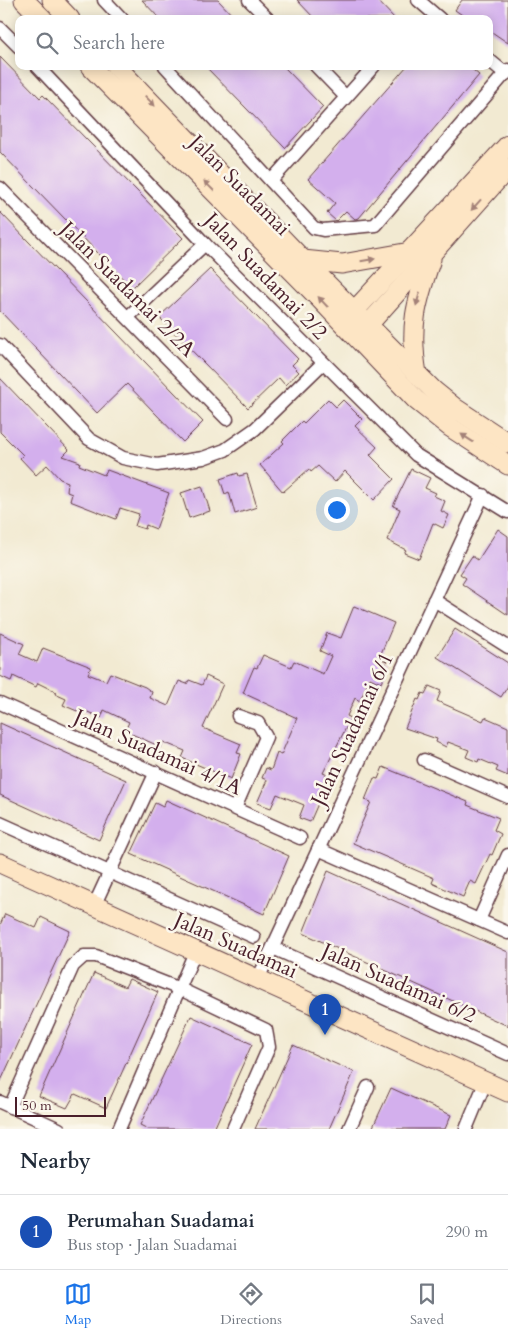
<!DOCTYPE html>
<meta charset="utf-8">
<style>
:root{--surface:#fff;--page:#f2f2f3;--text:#1f2937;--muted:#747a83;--line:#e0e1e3;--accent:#1a73e8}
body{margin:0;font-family:Cardo,serif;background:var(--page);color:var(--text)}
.scale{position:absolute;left:15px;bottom:12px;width:91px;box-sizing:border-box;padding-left:5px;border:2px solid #4a1f2b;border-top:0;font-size:14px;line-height:18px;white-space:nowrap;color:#4a1f2b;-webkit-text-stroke:4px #fbf7ec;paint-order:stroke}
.you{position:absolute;left:336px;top:509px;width:18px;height:18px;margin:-12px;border:4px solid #fff;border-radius:50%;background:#1a73e8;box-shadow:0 0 0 8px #1a73e833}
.badge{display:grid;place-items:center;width:32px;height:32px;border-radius:50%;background:var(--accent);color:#fff;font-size:16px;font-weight:700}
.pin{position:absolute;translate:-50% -41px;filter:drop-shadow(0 1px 2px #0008)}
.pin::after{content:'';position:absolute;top:26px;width:18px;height:15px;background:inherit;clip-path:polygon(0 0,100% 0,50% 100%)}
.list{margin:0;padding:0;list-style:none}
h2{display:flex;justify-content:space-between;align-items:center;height:65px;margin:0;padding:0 20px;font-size:21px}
h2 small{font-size:16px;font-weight:400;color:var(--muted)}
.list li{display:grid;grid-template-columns:32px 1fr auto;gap:15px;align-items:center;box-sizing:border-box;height:75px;padding:0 20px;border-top:1px solid var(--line)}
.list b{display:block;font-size:19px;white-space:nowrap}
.list p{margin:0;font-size:16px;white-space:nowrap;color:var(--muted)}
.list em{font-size:16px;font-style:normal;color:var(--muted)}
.icon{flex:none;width:28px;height:28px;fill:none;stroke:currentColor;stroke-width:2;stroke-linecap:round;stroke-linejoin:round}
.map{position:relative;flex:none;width:508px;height:1129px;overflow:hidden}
.search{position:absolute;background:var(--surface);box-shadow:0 2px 12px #0003;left:15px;right:15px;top:15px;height:55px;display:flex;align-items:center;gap:12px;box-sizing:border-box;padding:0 18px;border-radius:10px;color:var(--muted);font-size:19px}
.sheet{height:140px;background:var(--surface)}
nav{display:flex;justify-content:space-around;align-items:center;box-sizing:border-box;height:70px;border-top:1px solid var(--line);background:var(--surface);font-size:14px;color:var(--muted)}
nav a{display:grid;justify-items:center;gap:2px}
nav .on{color:var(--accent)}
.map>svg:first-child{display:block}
</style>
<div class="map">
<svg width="508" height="1129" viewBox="0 0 508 1129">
<rect width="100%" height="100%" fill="#fbf7ec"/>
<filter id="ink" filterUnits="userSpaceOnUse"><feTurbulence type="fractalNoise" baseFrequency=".02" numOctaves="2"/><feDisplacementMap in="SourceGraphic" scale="10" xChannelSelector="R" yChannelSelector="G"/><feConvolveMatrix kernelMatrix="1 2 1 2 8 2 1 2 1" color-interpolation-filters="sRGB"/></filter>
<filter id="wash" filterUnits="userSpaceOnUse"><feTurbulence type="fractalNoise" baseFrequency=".0096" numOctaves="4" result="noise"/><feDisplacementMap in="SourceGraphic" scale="20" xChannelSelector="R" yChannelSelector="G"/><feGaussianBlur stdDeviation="1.12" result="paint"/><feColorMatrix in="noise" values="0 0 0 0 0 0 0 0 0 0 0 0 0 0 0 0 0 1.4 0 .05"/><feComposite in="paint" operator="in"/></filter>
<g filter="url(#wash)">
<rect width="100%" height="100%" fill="#f2ead2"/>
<g id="blocks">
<g fill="#d3afed">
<path d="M142,0H218L236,19H160Z"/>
<path d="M297,0H377L395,19H315Z"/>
<path d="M462,0H508V43L489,30V19H468L455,10Z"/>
<path d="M0,57L40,98L43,95L183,238L132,288L0,152Z"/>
<path d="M205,66H283L323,107L285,148Z"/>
<path d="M407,66H468L479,75L359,218L355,219L346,211L336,221L327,213L335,203L308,179Z"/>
<path d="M0,212L203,422L183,442L127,384L97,413L0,311Z"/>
<path d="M210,269L298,359L292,365L299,372L285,385L279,378L248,408L159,317Z"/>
<path d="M0,378L69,450L63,456L80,462L79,465L104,475L107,470L169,493L156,529L146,525L145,529L135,526L139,514L120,508L116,519L70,501L72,494L67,492L68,482L60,479L47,465L36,475L20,458L23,455L0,432Z"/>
<path d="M328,399L336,407L343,400L362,419L355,426L377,447L370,455L394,479L374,500L345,471L335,482L318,466L311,472L309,469L283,492L260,465L284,443L282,441L302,421L304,423Z"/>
<path d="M411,469L430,478L425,488L436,493L434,496L445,501L441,511L449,515L443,528L433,523L419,559L404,553L406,550L387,540L400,509L393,506Z"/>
<path d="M238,473L239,476L247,474L257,507L235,514L229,492L225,494L220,479Z"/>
<path d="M202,486L210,511L189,518L181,493Z"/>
<path d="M498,529L508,536V615L462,584L466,578L460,574L472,556L478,560Z"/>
<path d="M354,606L394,623L379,658L387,661L383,671L386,672L381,683L370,678L360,701L355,698L347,716L351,718L323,773L330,776L310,822L299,818L304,805L277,794L271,808L257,803L267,780L262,778L266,768L271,770L277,753L281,755L297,718L243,693L254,667L257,668L263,655L291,667L294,661L323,674L331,656L320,651L327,633L341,638Z"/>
<path d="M455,629L508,663V686L501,697L437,657Z"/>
<path d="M0,633L24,644L19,654L37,662L43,648L91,667L88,674L106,681L110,673L145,687L152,692L150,698L168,706L179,681L187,684L189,680L202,685L206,676L223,684L203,728L241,744L237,753L241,754L231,779L182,758L185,751L163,742L161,747L125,731L129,722L104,710L101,718L79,708L77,711L63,705L66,699L55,694L56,692L38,683L36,687L13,676L11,681L0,676Z"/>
<path d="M429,686L441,691L437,701L483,721L485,717L508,727V776L496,771L498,767L479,759L478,762L466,757L469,750L448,742L446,747L436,742L437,739L405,728L417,699L419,700L422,693L425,694Z"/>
<path d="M0,723L126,780L99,840L0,795Z"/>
<path d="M383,767L468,802L467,805L499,818L494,830L501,834L492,855L490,854L476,884L470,881L463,897L432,883L434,878L353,843L371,802L365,800L374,778L378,779Z"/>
<path d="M166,800L289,856L264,914L131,854L155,803L163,807Z"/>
<path d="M328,871L508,952V1026L303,933Z"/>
<path d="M5,914L36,928L41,917L70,931L0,1083V925Z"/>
<path d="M94,973L125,987L129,979L158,992L106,1108L75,1094L67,1108L39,1096Z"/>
<path d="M191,1016L252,1044L214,1129H148L140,1125Z"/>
<path d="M293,1045L354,1072L329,1129H255Z"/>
<path d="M391,1088L451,1115L445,1129H372Z"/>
</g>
</g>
</g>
<g filter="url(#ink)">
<use href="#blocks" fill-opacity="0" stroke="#633d44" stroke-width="1"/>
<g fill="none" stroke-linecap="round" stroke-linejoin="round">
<g stroke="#633d44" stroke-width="15">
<g id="street">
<path d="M104,0L122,19"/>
<path d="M249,0L268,19"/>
<path d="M418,0L440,19"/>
<path d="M0,28L19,47"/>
<path d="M489,60L506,74"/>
<path d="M37,66L205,244L416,455L508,512"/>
<path d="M165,66L314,228L323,230L375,225L508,70"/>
<path d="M316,66L346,97"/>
<path d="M271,181L374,66"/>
<path d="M0,188L227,419"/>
<path d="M128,317L205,244"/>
<path d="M0,345L89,439L123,458L157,465L203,458L225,450L255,429L323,363"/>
<path d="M434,600L508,647"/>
<path d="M0,703L300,838"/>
<path d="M424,760L508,797"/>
<path d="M235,808L266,737L258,723L238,716"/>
<path d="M0,823L254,937"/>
<path d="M318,849L508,933"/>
<path d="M94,906L156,772"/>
<path d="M479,920L508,855"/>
<path d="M273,948L508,1054"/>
<path d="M258,979L483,495"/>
<path d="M0,1102L59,1129"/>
<path d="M10,1107L73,966L84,956H96L180,989L266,1030L269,1047L233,1129"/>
<path d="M119,1129L195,952"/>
<path d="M349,1129L368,1087"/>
<path d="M466,1129L485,1083"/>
</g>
</g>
<g stroke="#633d44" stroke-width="21">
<g id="secondary">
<path d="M24,0L43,19"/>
<path d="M52,0L70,19"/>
<path d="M90,66L320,299L416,400L450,427L508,465"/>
<path d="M116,66L303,260L434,391L455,408L508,443"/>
<path d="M303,260L342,264L410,252"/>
<path d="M346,320L508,145"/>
<path d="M359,335L508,168"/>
<path d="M417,374C409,327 416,303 431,259"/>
<path d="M0,863L508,1092"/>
</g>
</g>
<use href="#street" stroke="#fff" stroke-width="12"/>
<use href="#secondary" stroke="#fde5c4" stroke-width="19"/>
</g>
<defs><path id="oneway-solid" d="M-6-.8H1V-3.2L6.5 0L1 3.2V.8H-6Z" transform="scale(1.25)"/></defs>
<g fill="#a48278">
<use href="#oneway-solid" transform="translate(150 101) rotate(46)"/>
<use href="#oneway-solid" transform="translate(209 186) rotate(-135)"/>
<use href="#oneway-solid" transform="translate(476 205) rotate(132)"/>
<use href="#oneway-solid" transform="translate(368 260) rotate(-9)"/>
<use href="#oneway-solid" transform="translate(418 299) rotate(105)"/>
<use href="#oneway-solid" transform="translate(323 302) rotate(-133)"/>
<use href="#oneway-solid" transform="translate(467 438) rotate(-147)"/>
</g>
</g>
<g text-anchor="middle" stroke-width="5" stroke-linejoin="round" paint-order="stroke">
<g font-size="21" fill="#4a1f2b" stroke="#fbf7ec">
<text transform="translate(240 185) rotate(45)" y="7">Jalan Suadamai</text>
<text transform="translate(266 276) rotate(46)" y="7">Jalan Suadamai 2/2</text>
<text transform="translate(128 289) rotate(45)" y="7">Jalan Suadamai 2/2A</text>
<text transform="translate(352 729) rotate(-65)" y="7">Jalan Suadamai 6/1</text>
<text transform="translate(158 752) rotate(24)" y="7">Jalan Suadamai 4/1A</text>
<text transform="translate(236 945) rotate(24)" y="7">Jalan Suadamai</text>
<text transform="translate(399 983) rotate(24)" y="7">Jalan Suadamai 6/2</text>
</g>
</g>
</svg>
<div class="scale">50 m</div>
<div class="you"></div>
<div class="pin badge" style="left:325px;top:1035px;background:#1a4fb4">1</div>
<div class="search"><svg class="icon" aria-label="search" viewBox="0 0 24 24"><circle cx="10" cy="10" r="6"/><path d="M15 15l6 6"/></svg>Search here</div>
</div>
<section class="sheet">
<h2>Nearby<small></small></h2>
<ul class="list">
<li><span class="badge" style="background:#1a4fb4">1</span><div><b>Perumahan Suadamai</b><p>Bus stop · Jalan Suadamai</p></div><em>290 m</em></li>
</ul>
</section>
<nav>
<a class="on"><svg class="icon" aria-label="map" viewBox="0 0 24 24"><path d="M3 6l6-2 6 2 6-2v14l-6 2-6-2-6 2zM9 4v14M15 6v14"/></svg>Map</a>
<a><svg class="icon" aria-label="directions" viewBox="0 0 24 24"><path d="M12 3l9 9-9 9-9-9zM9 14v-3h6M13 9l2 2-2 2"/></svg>Directions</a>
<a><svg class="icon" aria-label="saved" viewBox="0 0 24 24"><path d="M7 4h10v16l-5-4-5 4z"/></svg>Saved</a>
</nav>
